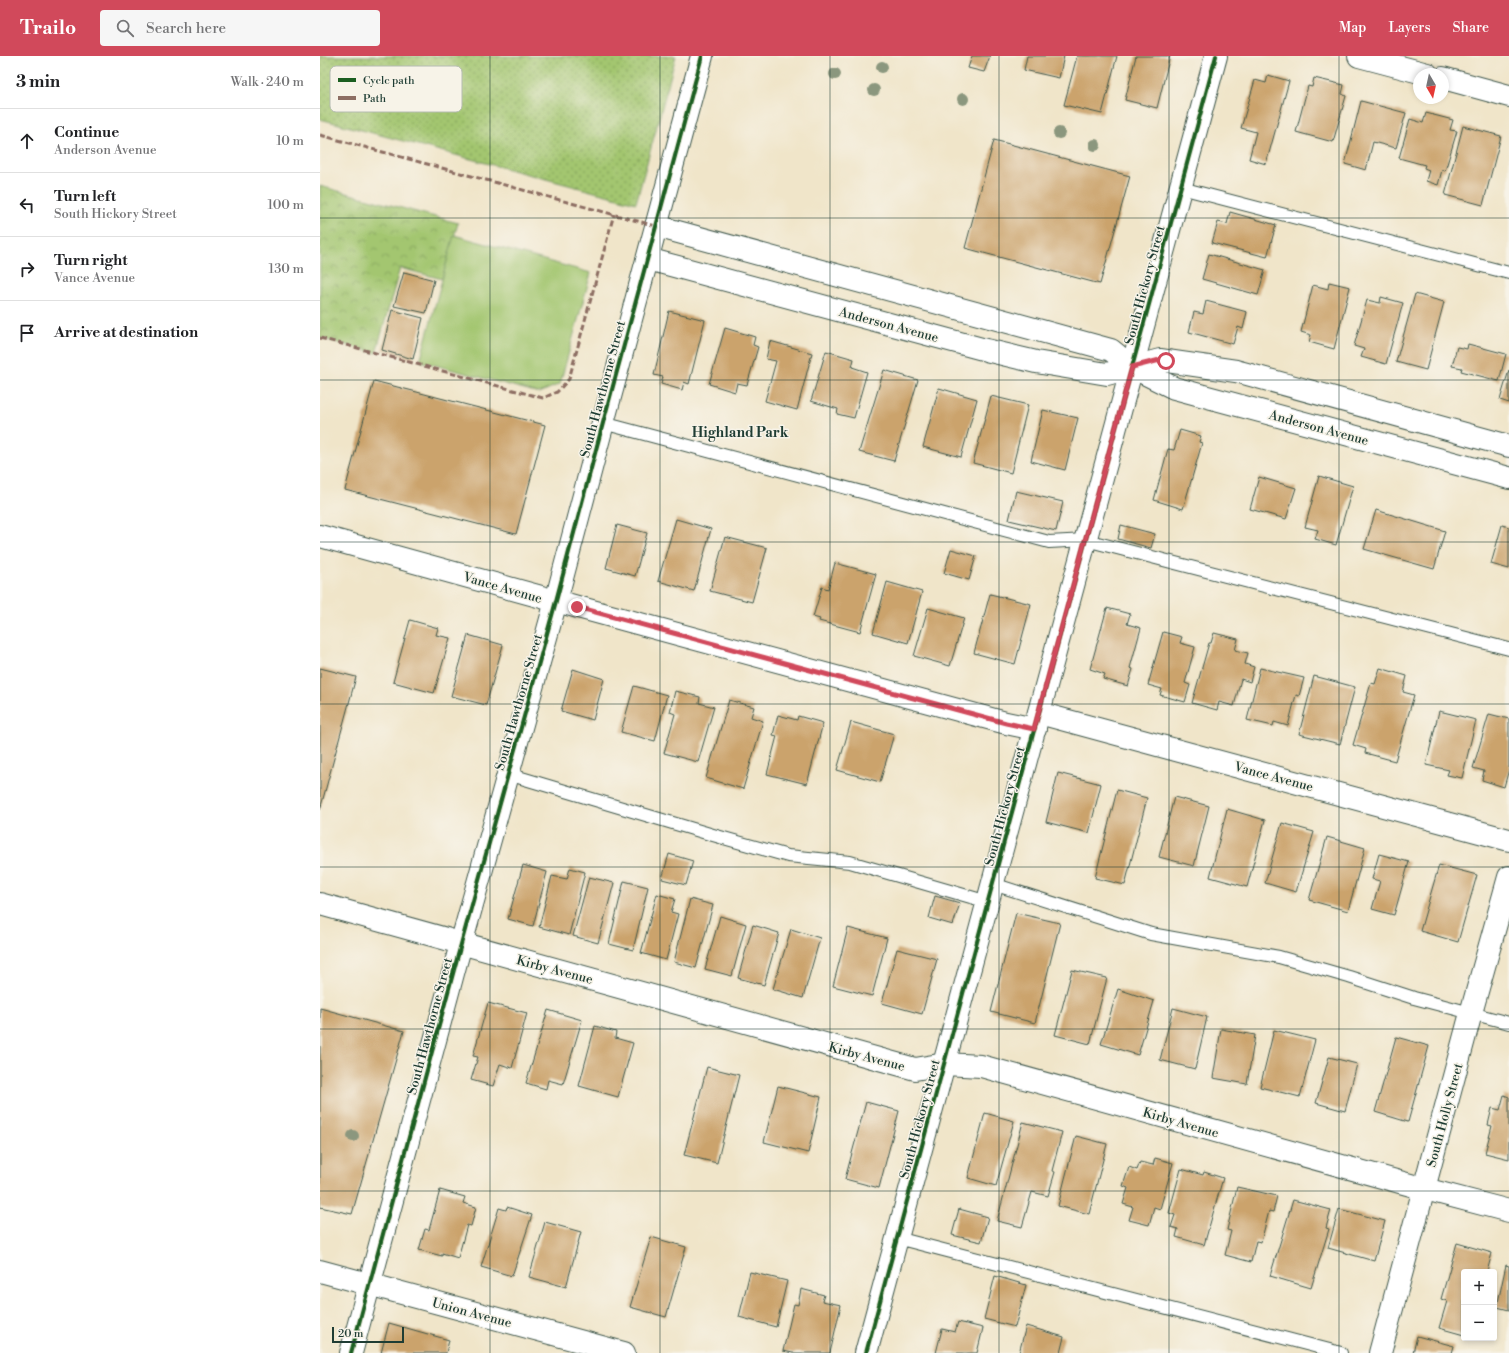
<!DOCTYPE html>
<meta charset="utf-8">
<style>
:root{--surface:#fff;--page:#f6f6f6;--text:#202124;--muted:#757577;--line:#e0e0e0;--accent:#d1495b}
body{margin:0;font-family:"Libre Bodoni",serif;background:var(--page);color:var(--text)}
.controls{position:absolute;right:12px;bottom:12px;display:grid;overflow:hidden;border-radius:4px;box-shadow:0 2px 6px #0003}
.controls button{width:36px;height:36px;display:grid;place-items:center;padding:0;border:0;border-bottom:1px solid var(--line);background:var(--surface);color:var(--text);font:20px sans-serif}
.compass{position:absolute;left:1093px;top:12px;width:36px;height:36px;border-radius:50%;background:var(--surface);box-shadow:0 2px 6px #0003;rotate:171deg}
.scale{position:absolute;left:12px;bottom:10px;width:72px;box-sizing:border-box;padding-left:4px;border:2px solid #1f3d34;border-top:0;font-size:11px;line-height:14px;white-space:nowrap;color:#1f3d34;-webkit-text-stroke:3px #f7f3e8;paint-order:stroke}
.stop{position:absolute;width:12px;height:12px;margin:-9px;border:3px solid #d1495b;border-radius:50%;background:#fff}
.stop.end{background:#d1495b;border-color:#fff;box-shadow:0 1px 4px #0008}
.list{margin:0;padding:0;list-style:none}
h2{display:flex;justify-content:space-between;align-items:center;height:52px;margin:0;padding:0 16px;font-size:17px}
h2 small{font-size:13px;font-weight:400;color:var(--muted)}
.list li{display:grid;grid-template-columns:26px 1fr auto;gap:12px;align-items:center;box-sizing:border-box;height:64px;padding:0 16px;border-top:1px solid var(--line)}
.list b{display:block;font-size:15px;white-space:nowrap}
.list p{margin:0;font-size:13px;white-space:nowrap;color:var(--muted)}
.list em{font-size:13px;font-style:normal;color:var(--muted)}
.icon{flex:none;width:22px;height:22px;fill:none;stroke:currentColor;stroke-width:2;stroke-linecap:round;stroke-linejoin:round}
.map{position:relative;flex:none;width:1189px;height:1297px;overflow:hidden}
header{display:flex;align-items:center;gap:24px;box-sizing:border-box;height:56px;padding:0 20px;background:var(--accent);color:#fff}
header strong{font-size:19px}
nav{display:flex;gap:22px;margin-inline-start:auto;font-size:14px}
.search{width:280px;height:36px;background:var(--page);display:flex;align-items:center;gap:10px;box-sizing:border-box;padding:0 14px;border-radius:4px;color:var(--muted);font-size:15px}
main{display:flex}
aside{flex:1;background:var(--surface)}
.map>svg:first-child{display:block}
</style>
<header>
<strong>Trailo</strong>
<div class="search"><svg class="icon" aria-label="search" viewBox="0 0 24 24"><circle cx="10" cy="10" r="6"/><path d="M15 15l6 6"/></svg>Search here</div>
<nav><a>Map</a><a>Layers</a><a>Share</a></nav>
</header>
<main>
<aside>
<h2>3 min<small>Walk · 240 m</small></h2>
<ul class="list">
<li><svg class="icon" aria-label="ahead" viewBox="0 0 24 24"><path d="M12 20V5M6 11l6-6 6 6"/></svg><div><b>Continue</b><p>Anderson Avenue</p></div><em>10 m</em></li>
<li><svg class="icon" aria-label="left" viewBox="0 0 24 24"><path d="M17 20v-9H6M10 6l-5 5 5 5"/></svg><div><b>Turn left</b><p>South Hickory Street</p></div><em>100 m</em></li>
<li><svg class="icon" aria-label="right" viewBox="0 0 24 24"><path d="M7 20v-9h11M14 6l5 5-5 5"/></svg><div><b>Turn right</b><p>Vance Avenue</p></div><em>130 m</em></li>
<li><svg class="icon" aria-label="arrive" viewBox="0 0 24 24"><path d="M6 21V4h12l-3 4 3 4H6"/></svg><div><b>Arrive at destination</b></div></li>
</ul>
</aside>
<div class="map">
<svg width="1189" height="1297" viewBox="0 0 1189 1297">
<defs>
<pattern id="grass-dots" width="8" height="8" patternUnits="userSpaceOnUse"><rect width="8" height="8" fill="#a3c670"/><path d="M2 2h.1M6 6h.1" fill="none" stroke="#84a25d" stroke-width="1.8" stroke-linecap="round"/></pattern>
<pattern id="park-crowns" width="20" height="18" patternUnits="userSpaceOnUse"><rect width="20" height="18" fill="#a3c670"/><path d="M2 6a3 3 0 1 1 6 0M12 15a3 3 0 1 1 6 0" fill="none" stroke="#84a25d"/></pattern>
</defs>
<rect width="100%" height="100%" fill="#f7f3e8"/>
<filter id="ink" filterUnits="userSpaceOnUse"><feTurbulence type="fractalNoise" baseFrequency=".025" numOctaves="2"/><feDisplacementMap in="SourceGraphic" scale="8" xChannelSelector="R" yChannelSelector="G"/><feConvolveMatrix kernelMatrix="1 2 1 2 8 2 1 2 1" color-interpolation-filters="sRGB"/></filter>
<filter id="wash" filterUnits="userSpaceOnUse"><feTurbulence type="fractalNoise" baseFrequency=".012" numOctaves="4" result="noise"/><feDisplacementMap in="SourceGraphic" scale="16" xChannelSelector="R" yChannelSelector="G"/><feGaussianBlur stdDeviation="0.9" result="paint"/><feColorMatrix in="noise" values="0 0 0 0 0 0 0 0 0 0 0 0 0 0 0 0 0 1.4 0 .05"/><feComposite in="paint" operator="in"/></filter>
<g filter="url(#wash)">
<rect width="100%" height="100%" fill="#f0e5c9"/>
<path fill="url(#grass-dots)" stroke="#618252" d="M0,0H356L316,147L0,63Z"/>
<path fill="url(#park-crowns)" stroke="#618252" d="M0,130L138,167L122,223L80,212L56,297L0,282Z"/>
<path fill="#a3c670" stroke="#618252" d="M134,179L271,217L240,328L219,337L100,305Z"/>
<g id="blocks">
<g fill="#cba36c">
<path d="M652,0H670L664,16L648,12Z"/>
<path d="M707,0H744L739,22L704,14Z"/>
<path d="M757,0H797L782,58L744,49Z"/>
<path d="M816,0H850L837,52L805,44Z"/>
<path d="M948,19L969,25L946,108L929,103L936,76L921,72L935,24L946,27Z"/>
<path d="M994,22L1024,29L1022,38L1026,40L1013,86L976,76L988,30L992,31Z"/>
<path d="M1041,45L1086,57L1076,92L1053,86L1046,114L1025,108Z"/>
<path d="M1106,57L1133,64L1130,74L1137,75L1125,115L1122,114L1118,129L1106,125L1109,114L1104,112L1105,109L1079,102L1090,63L1103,67Z"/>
<path d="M1143,70L1181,80L1163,149L1125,139Z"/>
<path d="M674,84L810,120L780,228L645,192Z"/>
<path d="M910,156L956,169L947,201L892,187L898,166L907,168Z"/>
<path d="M889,198L945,214L938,239L882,223Z"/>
<path d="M84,216L114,224L106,257L74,250Z"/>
<path d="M1009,226L1030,231L1014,293L989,286L991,279L981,276L993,229L1008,233Z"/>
<path d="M1095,238L1124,246L1106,314L1076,306Z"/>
<path d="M1061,241L1083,247L1066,308L1041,301L1044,293L1034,290L1047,244L1060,247Z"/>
<path d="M886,245L927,256L923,273L918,271L913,288L869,276L874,256L883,258Z"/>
<path d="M72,254L103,262L93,303L62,294Z"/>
<path d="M349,255L385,264L369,328L364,326L362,334L341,328L343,321L334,319Z"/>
<path d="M405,272L435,281L433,289L438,291L427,329L417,327L415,336L389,328Z"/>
<path d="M450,285L492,297L477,354L445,345L456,305L446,303Z"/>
<path d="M1148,288L1186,298L1179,325L1141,315L1142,312L1132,310L1137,291L1147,293Z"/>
<path d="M506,295L534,303L532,311L547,316L534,362L517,358L518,353L491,345Z"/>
<path d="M564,314L598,324L574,405L539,396Z"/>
<path d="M1189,314V347L1180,344Z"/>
<path d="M54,325L225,369L196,478L25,434Z"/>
<path d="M619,332L657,343L641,401L603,391Z"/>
<path d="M671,340L708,349L691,417L653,407Z"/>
<path d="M723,354L758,362L745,414L711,405Z"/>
<path d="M860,374L881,380L879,386L882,387L863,453L834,444L848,393L854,394Z"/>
<path d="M999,420L1033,430L1016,489L995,483L998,474L985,471Z"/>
<path d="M939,421L976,432L966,463L930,453Z"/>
<path d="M696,435L743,446L736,475L689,464Z"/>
<path d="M1056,454L1125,475L1114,513L1044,493Z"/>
<path d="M356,463L391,473L374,535L338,525Z"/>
<path d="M297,469L327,477L315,520L286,512Z"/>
<path d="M801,469L835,478L831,492L798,483Z"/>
<path d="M1182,469L1189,471V513L1171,508Z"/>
<path d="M405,481L447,492L432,546L390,535Z"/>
<path d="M631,493L656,500L649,524L624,517Z"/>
<path d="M515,507L556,518L540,576L499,565L500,563L493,561L502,531L508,533Z"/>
<path d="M567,526L602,536L588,587L553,577Z"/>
<path d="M670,538L711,548L695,608L654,597Z"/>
<path d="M608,552L644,562L630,610L594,600Z"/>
<path d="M787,552L810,558L807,568L821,572L810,612L813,613L808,630L783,623L785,618L770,613Z"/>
<path d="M90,564L118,572L116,579L130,582L114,637L73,626Z"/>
<path d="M843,576L862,581L860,587L875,591L865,627L870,629L865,646L840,639L842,633L828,629Z"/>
<path d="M894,577L918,583L915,594L928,597L925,608L934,611L930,626L921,623L914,650L899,646L897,654L872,647L889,587H891Z"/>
<path d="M148,579L183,589L166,649L131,640Z"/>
<path d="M0,612L36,621L0,754Z"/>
<path d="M940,612L984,622L979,640L976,639L968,670L954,666L953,670L927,664Z"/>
<path d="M1060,612L1087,620L1083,636L1094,639L1075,705L1045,697L1046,693L1033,689L1051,627L1055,628Z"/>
<path d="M253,613L284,623L273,664L241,655Z"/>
<path d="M994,620L1035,631L1020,688L979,678Z"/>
<path d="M314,630L347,639L335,685L301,676Z"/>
<path d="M355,635L380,641L379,647L394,651L378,706L344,697L355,658L350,656Z"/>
<path d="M409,644L434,651L431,661L443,665L423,733L386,722Z"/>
<path d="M1119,655L1156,664L1142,722L1127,719L1129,714L1106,709Z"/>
<path d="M1169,658L1189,663V713L1184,731L1162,724L1164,715L1153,712Z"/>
<path d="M458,659L477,664L478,660L503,667L487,728L447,718L457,680L453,679Z"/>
<path d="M531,666L574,678L560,726L517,714Z"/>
<path d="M738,717L781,728L769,777L726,766Z"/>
<path d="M797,734L827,742L805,829L775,822Z"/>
<path d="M854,741L889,750L874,810L839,801Z"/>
<path d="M907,753L945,764L927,831L890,821Z"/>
<path d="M962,767L994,776L976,836L945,827Z"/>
<path d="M1007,781L1045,792L1028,855L989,844Z"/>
<path d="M349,798L373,805L366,829L342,823Z"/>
<path d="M1059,798L1089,806L1074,859L1052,853L1060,825L1052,823Z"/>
<path d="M203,809L227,816L213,870L188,863Z"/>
<path d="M1119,809L1157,819L1138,886L1100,875Z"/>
<path d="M250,812L265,816L249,879L219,871L232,820L247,823Z"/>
<path d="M269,821L294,827L278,887L253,880Z"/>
<path d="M304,825L328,831L313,894L289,888Z"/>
<path d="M337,838L355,843L351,856L358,858L346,904L321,897Z"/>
<path d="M615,840L640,847L633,869L609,862Z"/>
<path d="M370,843L393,849L376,912L354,906Z"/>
<path d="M696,857L740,867L715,967L671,956Z"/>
<path d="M400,860L426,868L412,920L385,913Z"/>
<path d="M433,869L459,877L444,929L418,922Z"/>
<path d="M528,872L567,882L552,940L513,930Z"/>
<path d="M471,873L500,882L483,942L453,933Z"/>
<path d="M577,893L617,903L602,958L562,947Z"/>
<path d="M752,914L787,922L770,988L735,979Z"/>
<path d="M798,933L834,945L818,999L781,988Z"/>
<path d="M168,947L207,957L192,1012L180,1008L173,1030L151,1024L158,1001L153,1000Z"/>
<path d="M0,952L84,975L32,1158L0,1151Z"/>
<path d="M853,952L887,961L875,1013L840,1004Z"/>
<path d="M228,954L262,964L243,1028L228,1024L226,1033L206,1027Z"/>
<path d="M275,970L296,976L295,982L313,987L298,1041L259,1030Z"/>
<path d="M901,973L935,979L927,1028L893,1022Z"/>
<path d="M954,974L995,984L980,1041L940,1031Z"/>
<path d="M1076,981L1109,990L1088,1066L1055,1056Z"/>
<path d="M1009,1001L1037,1008L1025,1055L996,1047Z"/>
<path d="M387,1011L419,1019L397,1107L364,1099Z"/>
<path d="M458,1030L501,1041L488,1097L444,1086Z"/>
<path d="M1184,1039L1189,1041V1103L1165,1097L1172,1070L1168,1069L1172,1052L1180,1054Z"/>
<path d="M546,1046L579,1055L559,1132L525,1123Z"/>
<path d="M665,1057L694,1065L676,1130L648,1122Z"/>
<path d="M703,1066L742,1076L732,1115L735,1116L728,1140L712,1136L702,1171L677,1165Z"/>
<path d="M756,1080L787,1088L769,1158L738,1150Z"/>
<path d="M835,1102L853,1107L840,1153L834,1151L829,1169L809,1164L813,1151L803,1148L808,1132L803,1130L809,1111L817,1114L820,1106L833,1109Z"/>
<path d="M861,1113L883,1119L884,1116L903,1122L884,1189L856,1181L858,1173L851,1171L855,1159L849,1157Z"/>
<path d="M917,1131L957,1140L953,1156L949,1155L941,1186L936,1185L931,1206L905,1199L911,1175L907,1174Z"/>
<path d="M120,1134L145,1141L143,1147L156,1151L151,1170L147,1169L138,1202L122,1197V1200L99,1194L105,1173L109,1174Z"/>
<path d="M973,1144L1011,1154L1006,1172L1009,1173L991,1232L950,1220Z"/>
<path d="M187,1151L212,1159L192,1220L161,1211L179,1152L186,1154Z"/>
<path d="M639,1153L668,1161L661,1186L632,1179Z"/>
<path d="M1019,1153L1065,1165L1054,1205L1008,1192Z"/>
<path d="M225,1166L261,1176L246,1231L209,1221Z"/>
<path d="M331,1181L366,1191L346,1261L310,1251Z"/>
<path d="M1137,1187L1172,1197L1167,1216H1144V1279L1119,1272L1127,1245L1121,1243Z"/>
<path d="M1186,1209L1189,1210V1254L1177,1251Z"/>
<path d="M430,1216L467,1225L456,1271L419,1261Z"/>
<path d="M675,1220L706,1229L695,1271L664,1263Z"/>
<path d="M481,1233L504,1239L502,1245L521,1249L510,1297H473L463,1295L474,1248L478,1249Z"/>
<path d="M638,1266L663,1272L657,1297H616L622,1273L635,1276Z"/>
<path d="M69,1267L129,1284L126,1297H61Z"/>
<path d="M706,1270L744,1281L740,1297H699Z"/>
<path d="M1097,1280L1134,1290L1132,1297H1093Z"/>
</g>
</g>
</g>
<g filter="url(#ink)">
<use href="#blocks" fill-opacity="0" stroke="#3e564a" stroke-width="1"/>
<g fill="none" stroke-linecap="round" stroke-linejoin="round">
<g stroke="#3e564a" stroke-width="14">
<g id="service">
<path d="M861,132L1189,217"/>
<path d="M283,367L729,486L766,484L1189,593"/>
<path d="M188,718L393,779L468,800L530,806L668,846"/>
<path d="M673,828L831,878L959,901L1029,921L1094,942L1189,967"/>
<path d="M577,1182L1021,1297"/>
</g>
</g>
<g stroke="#3e564a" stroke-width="24">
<g id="minor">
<path d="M1039,0L1107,18"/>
<path d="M1123,22L1189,40"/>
<path d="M336,170L791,294L812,311L854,332L1189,422"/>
<path d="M328,203L666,294L716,306L787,318L840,304L916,315L1189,390"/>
<path d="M0,480L265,553L686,667L715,673"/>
<path d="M719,657L1189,784"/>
<path d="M0,848L595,1013L625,1008L661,1010L1105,1133L1189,1155"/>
<path d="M0,1215L304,1297"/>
<path d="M31,1297L135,910L236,545L283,367L382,0"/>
<path d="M546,1297L896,0"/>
<path d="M1060,1297L1151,957L1189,821"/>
</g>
</g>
<use href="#service" stroke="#fff" stroke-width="12"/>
<use href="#minor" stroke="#fff" stroke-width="22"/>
<g stroke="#8d6e63" stroke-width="3" stroke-dasharray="6 3" stroke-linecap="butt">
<path d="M0,79L336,170"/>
<path d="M0,282L223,342L237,336L249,323L294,158"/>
</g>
<g stroke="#f7f3e8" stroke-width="6">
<g id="cycleway">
<path d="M31,1297L135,910L236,545L283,367L382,0"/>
<path d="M546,1297L896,0"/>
</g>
</g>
<use href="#cycleway" stroke="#1b5e20" stroke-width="4"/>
</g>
<g fill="#8b977e">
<circle cx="562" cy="11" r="6"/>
<circle cx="515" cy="18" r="6"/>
<circle cx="554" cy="34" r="6"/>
<circle cx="643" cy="43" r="6"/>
<circle cx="739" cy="77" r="6"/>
<circle cx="775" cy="89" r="6"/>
<circle cx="33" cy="1080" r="6"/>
</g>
</g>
<g fill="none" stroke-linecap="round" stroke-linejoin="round" filter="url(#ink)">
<path stroke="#d1495b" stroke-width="5" d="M257,551L686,667L714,673L812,311L840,304L846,305"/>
</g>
<path fill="none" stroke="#1f3d34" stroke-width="1" stroke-opacity="0.55" d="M170,0V1297M340,0V1297M510,0V1297M679,0V1297M849,0V1297M1019,0V1297M0,162H1189M0,324H1189M0,486H1189M0,648H1189M0,811H1189M0,973H1189M0,1135H1189"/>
<g text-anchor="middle" stroke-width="3" stroke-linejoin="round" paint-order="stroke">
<g font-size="13" fill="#1f3d34" stroke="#f7f3e8">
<text transform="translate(824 229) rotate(-75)" y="5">South Hickory Street</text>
<text transform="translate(569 268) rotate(15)" y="5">Anderson Avenue</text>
<text transform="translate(282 333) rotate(-75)" y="5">South Hawthorne Street</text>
<text transform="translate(999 371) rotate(15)" y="5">Anderson Avenue</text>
<text transform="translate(183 531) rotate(16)" y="5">Vance Avenue</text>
<text transform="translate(198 646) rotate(-74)" y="5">South Hawthorne Street</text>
<text transform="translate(954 720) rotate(15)" y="5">Vance Avenue</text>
<text transform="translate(684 750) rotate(-75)" y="5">South Hickory Street</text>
<text transform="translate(235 913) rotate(15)" y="5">Kirby Avenue</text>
<text transform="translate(109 970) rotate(-75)" y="5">South Hawthorne Street</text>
<text transform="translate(547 1000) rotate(15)" y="5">Kirby Avenue</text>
<text transform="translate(1124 1059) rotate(-75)" y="5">South Holly Street</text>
<text transform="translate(599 1063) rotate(-75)" y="5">South Hickory Street</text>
<text transform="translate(861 1066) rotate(16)" y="5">Kirby Avenue</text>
<text transform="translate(152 1256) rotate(15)" y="5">Union Avenue</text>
</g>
<g font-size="14" font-weight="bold" fill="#1f3d34" stroke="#f7f3e8">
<text x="420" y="381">Highland Park</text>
</g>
</g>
<rect x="10" y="10" width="132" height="46" rx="6" fill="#f7f3e8" stroke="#b6bcb2" stroke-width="1"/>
<rect x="18" y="22" width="18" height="4" fill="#1b5e20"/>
<rect x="18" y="40" width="18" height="4" fill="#8d6e63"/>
<g font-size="11" fill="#1f3d34">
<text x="43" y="28">Cycle path</text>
<text x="43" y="46">Path</text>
</g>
</svg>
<div class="controls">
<button>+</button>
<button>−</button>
</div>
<svg class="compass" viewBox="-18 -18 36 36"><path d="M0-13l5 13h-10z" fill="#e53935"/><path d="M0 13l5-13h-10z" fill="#757577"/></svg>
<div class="scale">20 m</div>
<div class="stop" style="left:846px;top:305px"></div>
<div class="stop end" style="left:257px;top:551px"></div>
</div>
</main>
